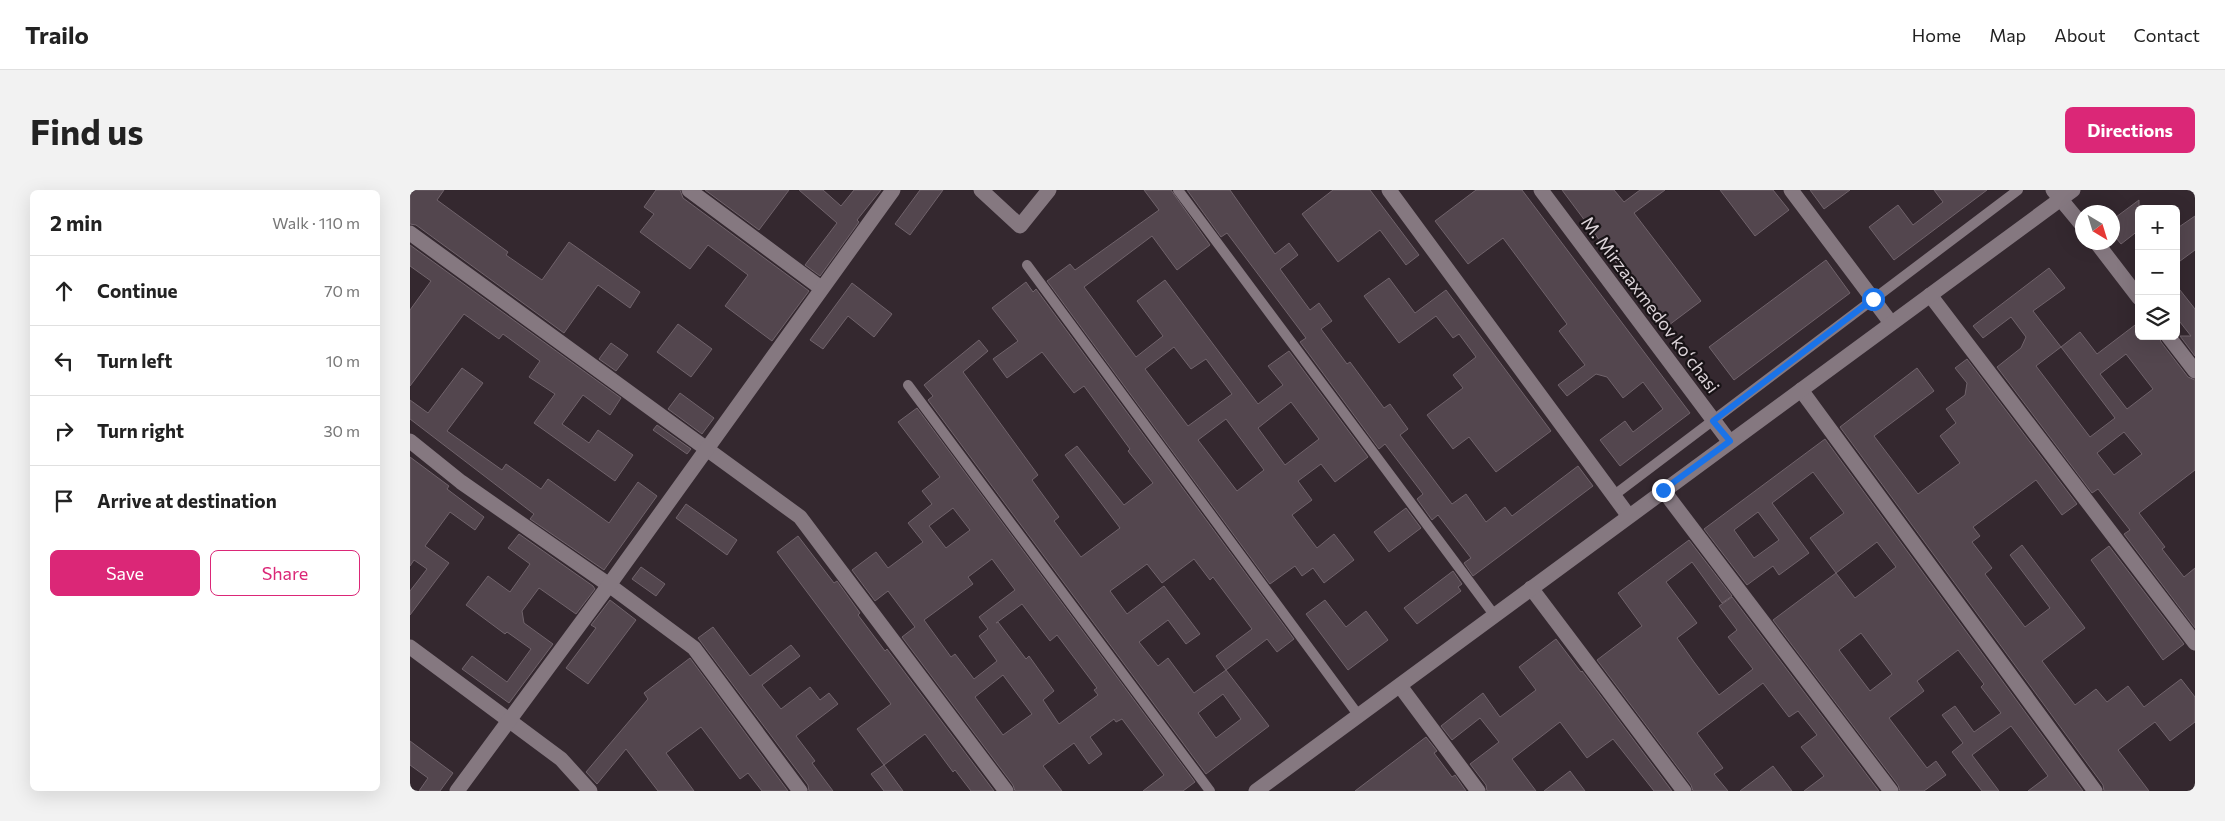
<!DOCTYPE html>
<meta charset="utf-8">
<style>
:root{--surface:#fff;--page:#f2f2f2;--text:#222;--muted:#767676;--line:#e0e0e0;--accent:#db2777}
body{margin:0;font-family:Commissioner,sans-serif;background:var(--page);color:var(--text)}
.controls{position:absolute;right:15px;top:15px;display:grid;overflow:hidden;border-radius:8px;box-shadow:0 5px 20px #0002}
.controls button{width:45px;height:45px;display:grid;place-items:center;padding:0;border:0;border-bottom:1px solid var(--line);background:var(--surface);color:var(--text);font:25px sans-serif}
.compass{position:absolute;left:1665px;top:15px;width:45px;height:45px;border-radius:50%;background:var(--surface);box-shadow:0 5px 20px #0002;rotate:142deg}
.stop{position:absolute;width:15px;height:15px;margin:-11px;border:4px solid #1a73e8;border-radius:50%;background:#fff}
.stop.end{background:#1a73e8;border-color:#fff;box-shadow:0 1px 5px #0008}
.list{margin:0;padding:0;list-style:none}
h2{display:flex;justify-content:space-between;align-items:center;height:65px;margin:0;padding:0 20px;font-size:21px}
h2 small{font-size:16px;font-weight:400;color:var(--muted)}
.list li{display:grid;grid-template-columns:32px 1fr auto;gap:15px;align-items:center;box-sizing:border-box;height:70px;padding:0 20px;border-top:1px solid var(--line)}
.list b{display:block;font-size:19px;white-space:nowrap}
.list em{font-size:16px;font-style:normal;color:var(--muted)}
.actions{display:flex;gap:10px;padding:15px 20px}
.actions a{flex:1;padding:11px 0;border:1px solid var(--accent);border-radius:8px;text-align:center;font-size:18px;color:var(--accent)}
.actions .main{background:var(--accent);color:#fff}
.icon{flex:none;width:28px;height:28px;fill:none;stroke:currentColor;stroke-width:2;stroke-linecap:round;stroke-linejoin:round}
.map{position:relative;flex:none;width:1785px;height:601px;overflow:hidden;border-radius:8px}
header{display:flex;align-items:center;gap:30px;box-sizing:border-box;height:70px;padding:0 25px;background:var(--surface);border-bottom:1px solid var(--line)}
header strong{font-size:24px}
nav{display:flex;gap:28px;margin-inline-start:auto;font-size:18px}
.intro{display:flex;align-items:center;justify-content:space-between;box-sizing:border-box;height:120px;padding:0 30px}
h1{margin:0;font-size:35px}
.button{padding:12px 22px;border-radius:8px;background:var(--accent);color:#fff;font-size:18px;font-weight:700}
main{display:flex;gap:30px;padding:0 30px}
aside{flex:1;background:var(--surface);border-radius:8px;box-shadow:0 5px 20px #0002}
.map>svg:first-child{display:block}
</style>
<header>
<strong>Trailo</strong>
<nav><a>Home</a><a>Map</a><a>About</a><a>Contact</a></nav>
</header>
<div class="intro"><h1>Find us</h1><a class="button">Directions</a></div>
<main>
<aside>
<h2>2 min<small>Walk · 110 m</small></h2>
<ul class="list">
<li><svg class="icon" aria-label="ahead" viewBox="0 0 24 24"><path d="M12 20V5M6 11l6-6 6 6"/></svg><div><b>Continue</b></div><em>70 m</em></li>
<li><svg class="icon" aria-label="left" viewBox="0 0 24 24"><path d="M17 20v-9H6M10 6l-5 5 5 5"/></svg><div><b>Turn left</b></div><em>10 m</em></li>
<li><svg class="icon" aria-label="right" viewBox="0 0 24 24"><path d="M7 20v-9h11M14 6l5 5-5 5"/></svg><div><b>Turn right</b></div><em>30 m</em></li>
<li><svg class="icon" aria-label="arrive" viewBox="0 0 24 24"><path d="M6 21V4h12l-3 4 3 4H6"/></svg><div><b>Arrive at destination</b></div></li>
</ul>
<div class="actions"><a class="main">Save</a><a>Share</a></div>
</aside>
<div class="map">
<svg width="1785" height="601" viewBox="0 0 1785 601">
<rect width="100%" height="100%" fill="#34282f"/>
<g fill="#53464e" stroke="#70636b" fill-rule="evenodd">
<path d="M0,0H34L27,10L98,62L96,65L132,90L159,52L230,102L220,118L188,95L154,143L6,35L0,34Z"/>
<path d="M246,0H270L273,8L399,101L362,151L315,116L338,85L298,55L280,79L230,42L244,24L234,17Z"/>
<path d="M295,0H379L349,40Z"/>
<path d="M389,0H413L431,16L444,0H471L447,30L449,32L410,86L395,75L427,33Z"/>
<path d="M510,0H533L500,45L485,34Z"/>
<path d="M734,0H761L800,55L767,80L742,46L674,97L726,167L753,146L727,111L755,90L848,214L873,195L858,176L879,161L958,267L925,292L911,274L888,291L902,310L882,325L907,358L924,344L944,370L914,393L903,378L892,386L885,376L860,394L637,91L660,74L665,80L749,20ZM764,157L781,179L796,169L822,204L778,236L735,179ZM881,212L909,249L875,275L848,238ZM816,229L854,280L827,301L788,250Z"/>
<path d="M777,0H820L865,64L879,53L888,65L870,79L900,120L909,113L922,131L911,139L937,174L940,172L974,218L980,214L998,239L990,245L1042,314L1056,304L1076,332L1095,317L1102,326L1168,276L1183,296L1063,386L1054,373L1061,368L1028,325L1022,330L1007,309L1013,304L975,254L969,259L890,152L896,148L817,43L811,47Z"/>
<path d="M923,0H960L1009,65L996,75L970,40L928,72L892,24Z"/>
<path d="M1066,0H1112L1280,223L1210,276L1190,250L1215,231L1223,242L1253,219L1233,192L1213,208L1197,187L1186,184L1157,206L1148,195L1175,175L1149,141L1157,134L1093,48L1058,74L1025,31Z"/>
<path d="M1152,0H1204L1214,12L1230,0H1255L1224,23L1291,111L1255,138Z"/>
<path d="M1310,0H1363L1379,20L1345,46Z"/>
<path d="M1400,0H1440L1414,19Z"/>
<path d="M1524,0H1577L1484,70L1459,37L1488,15L1503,35L1533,12Z"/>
<path d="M1729,10V40L1711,54L1702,43V30Z"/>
<path d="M1785,26V60L1766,74V39Z"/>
<path d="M0,55L211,208L200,225L173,205L152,234L179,253L188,240L223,265L205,291L124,233L145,204L119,187L130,171L93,144L89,149L54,124L0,196V120L21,91L0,76Z"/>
<path d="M1416,70L1440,103L1324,190L1299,157Z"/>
<path d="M1639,78L1655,98L1623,121L1651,157L1670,142L1687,164L1729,132V146H1749L1751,152L1778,187L1785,190V280L1729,323L1755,357L1752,359L1774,387L1785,378V438L1714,344L1720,340L1688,299L1682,303L1587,177L1611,158L1616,147L1601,127L1573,148L1563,136ZM1651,157L1705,228L1680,247L1626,176ZM1716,164L1743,199L1717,219L1690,184ZM1714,242L1732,264L1704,285L1687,263Z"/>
<path d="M979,88L1005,123L1036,100L1141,241L1086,282L1059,247L1043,259L1017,225L1053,198L1043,185L1066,167L1049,144L1043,148L1026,126L989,153L954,106Z"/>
<path d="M616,92L623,102L626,99L884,449L867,462L857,449L816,480L859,536L796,584L518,210L523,206L514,195L569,150L578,161L553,182L628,285L622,290L649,327L644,331L671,367L710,338L655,265L667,256L714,315L743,293L718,261L720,259L674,196L664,203L632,162L597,188L583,169L608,151L582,118ZM784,369L800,390L803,387L842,439L806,466L816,480L784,503L758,468L748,476L729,452L758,430L776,454L790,444L754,396L717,424L700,401L737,374L752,393ZM813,504L831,529L806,548L788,523Z"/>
<path d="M442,93L482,124L464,147L438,126L413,159L400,150Z"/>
<path d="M1766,95L1785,119V166L1770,146H1781L1766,127Z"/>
<path d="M268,134L302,159L281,187L247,162Z"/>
<path d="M201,153L218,165L206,181L189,169Z"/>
<path d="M1557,169L1667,314L1652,325L1626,290L1563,337L1570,346L1562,352L1582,378L1575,384L1615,437L1640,418L1600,365L1612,355L1675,438L1632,471L1665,515L1686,499L1697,512L1718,496L1734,517L1771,489L1785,507V532L1760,551L1745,532L1708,560L1739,601H1694L1693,595L1430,237L1507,178L1524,201L1464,246L1508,304L1550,273L1530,246L1546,233L1536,219L1555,205L1557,193L1545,178Z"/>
<path d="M52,178L73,193L37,241L92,280L96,274L131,299L138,289L199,333L228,292L247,306L194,380L120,329L124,324L0,229V210L18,223Z"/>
<path d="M270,203L304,228L292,244L258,219Z"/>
<path d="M507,218L785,592L773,601H733L754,585L712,529L706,532L704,529L680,547L692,564L679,574L664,553L633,576L652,601H605L603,595L492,447L505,437L478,401L465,411L442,380L466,362L478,378L513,352L498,333L522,314L512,301L530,287L488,232ZM543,318L560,340L536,358L519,336ZM582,369L605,400L569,427L578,439L569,446L587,471L564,489L545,464L541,467L514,430L563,394L558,387ZM612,414L640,451L647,445L687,498L684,500L688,505L649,534L633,510L644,501L619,466L616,469L588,432L586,433ZM593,485L622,524L593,545L565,507Z"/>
<path d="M247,235L281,259L277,264L243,240Z"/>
<path d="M1415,249L1673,601H1618L1638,586L1601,536L1562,565L1589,601H1572L1542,562L1553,553L1532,525L1545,516L1564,542L1591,523L1571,497L1574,494L1548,460L1507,491L1514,501L1479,528L1517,578L1526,571L1536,585L1514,601H1490L1488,595L1363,430L1426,383L1400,348L1434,323L1403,282L1362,313L1399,363L1369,385L1363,376L1337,395L1294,339ZM1348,322L1369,350L1344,368L1324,340ZM1467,352L1486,377L1445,408L1426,383ZM1451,443L1482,484L1460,501L1429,460Z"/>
<path d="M0,267L39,296L37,299L74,327L65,340L40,322L15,356L39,373L0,425V401L17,379L4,370L0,376Z"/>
<path d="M276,314L327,350L317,365L266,328Z"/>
<path d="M996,318L1011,338L979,362L964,342Z"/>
<path d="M109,344L183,396L185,399L166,424L129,398L112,421L114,433L143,454L99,513L52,479L62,466L97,492L121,459L97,442L95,444L56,415L78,386L100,402L120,374L98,358Z"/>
<path d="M388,346L424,393L427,391L450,423L448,425L475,461L477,459L584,601H561L545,580L543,582L515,544L474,575L447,539L481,514L367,362Z"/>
<path d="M1279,350L1322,406L1312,413L1282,372L1256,392L1287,433L1267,448L1284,472L1309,505L1343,479L1318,447L1327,440L1309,416L1322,407L1469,601H1394L1414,586L1391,557L1407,545L1388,521L1379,527L1353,493L1287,543L1313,578L1304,584L1318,601H1283L1281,595L1187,470L1232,436L1208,403Z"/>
<path d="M1699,356L1774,454L1753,470L1681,370Z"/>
<path d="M231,377L255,394L246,406L222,389Z"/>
<path d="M1043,381L1052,394L1048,397L1051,401L1007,434L994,418Z"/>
<path d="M200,410L226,430L178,494L156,478L186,438L181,435Z"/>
<path d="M915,410L936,437L956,421L978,450L938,480L896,424Z"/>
<path d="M303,437L340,486L381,455L390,466L352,495L371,519L400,497L410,510L419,503L428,514L386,546L405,571L402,573L423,601H399L398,595L288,448Z"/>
<path d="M1146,449L1171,482L1172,481L1262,601H1244L1203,549L1177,568L1150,532L1102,569L1126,601H1077L1076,595L1060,574L1089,552L1070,528L1042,550L1031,536L1073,503L1090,527L1126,500L1109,477Z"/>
<path d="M280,468L378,601H352L338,583L330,589L291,537L256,563L284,601H248L216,559L187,594L176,582L238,509L234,503Z"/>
<path d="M1016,547L1027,561L1024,563L1042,587L1045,585L1056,601H945Z"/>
<path d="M0,551L43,583L30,601H9L18,588L0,575Z"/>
<path d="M474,575L493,601H474L461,584Z"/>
<path d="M1363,576L1382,601H1330Z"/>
<path d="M1160,581L1175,601H1134Z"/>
</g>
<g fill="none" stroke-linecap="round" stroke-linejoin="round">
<g stroke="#857880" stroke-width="10">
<path d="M768,0L1085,426"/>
<path d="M617,75L949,526"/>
<path d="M498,195L800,601"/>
<path d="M1203,306L1608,0"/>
</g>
<g stroke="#857880" stroke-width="15">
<path d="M279,0L411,98"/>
<path d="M571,0L610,36L639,0"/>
<path d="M979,0L1218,325"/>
<path d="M1131,0L1319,251"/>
<path d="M1381,0L1481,133"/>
<path d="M1643,0L1672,35"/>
<path d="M0,43L390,327L596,601"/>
<path d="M1686,52L1729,108"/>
<path d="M1520,105L1785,453"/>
<path d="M1758,146L1785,181"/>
<path d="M1391,200L1685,601"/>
<path d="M0,251L51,292L199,395L284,458L390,601"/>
<path d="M1253,300L1481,601"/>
<path d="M1121,398L1274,601"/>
<path d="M0,457L151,569L180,601"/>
<path d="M990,496L1068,601"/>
<path d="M47,601L199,395L483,0"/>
<path d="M846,601L1663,0"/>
</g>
</g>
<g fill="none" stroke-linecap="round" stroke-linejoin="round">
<path stroke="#1a73e8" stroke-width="6" d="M1253,300L1320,251L1303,231L1463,109"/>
</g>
<g text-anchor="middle" stroke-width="4.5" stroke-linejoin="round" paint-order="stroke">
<g font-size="18" fill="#dcd4d9" stroke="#181316">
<text transform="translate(1240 115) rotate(53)" y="6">M. Mirzaaxmedov koʻchasi</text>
</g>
</g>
</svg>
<div class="controls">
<button>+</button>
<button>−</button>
<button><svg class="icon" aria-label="layers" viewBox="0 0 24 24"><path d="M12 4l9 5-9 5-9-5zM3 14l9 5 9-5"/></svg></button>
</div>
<svg class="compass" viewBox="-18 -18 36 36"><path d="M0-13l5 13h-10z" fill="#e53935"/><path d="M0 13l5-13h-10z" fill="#767676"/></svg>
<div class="stop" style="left:1463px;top:109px"></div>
<div class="stop end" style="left:1253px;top:300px"></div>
</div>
</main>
